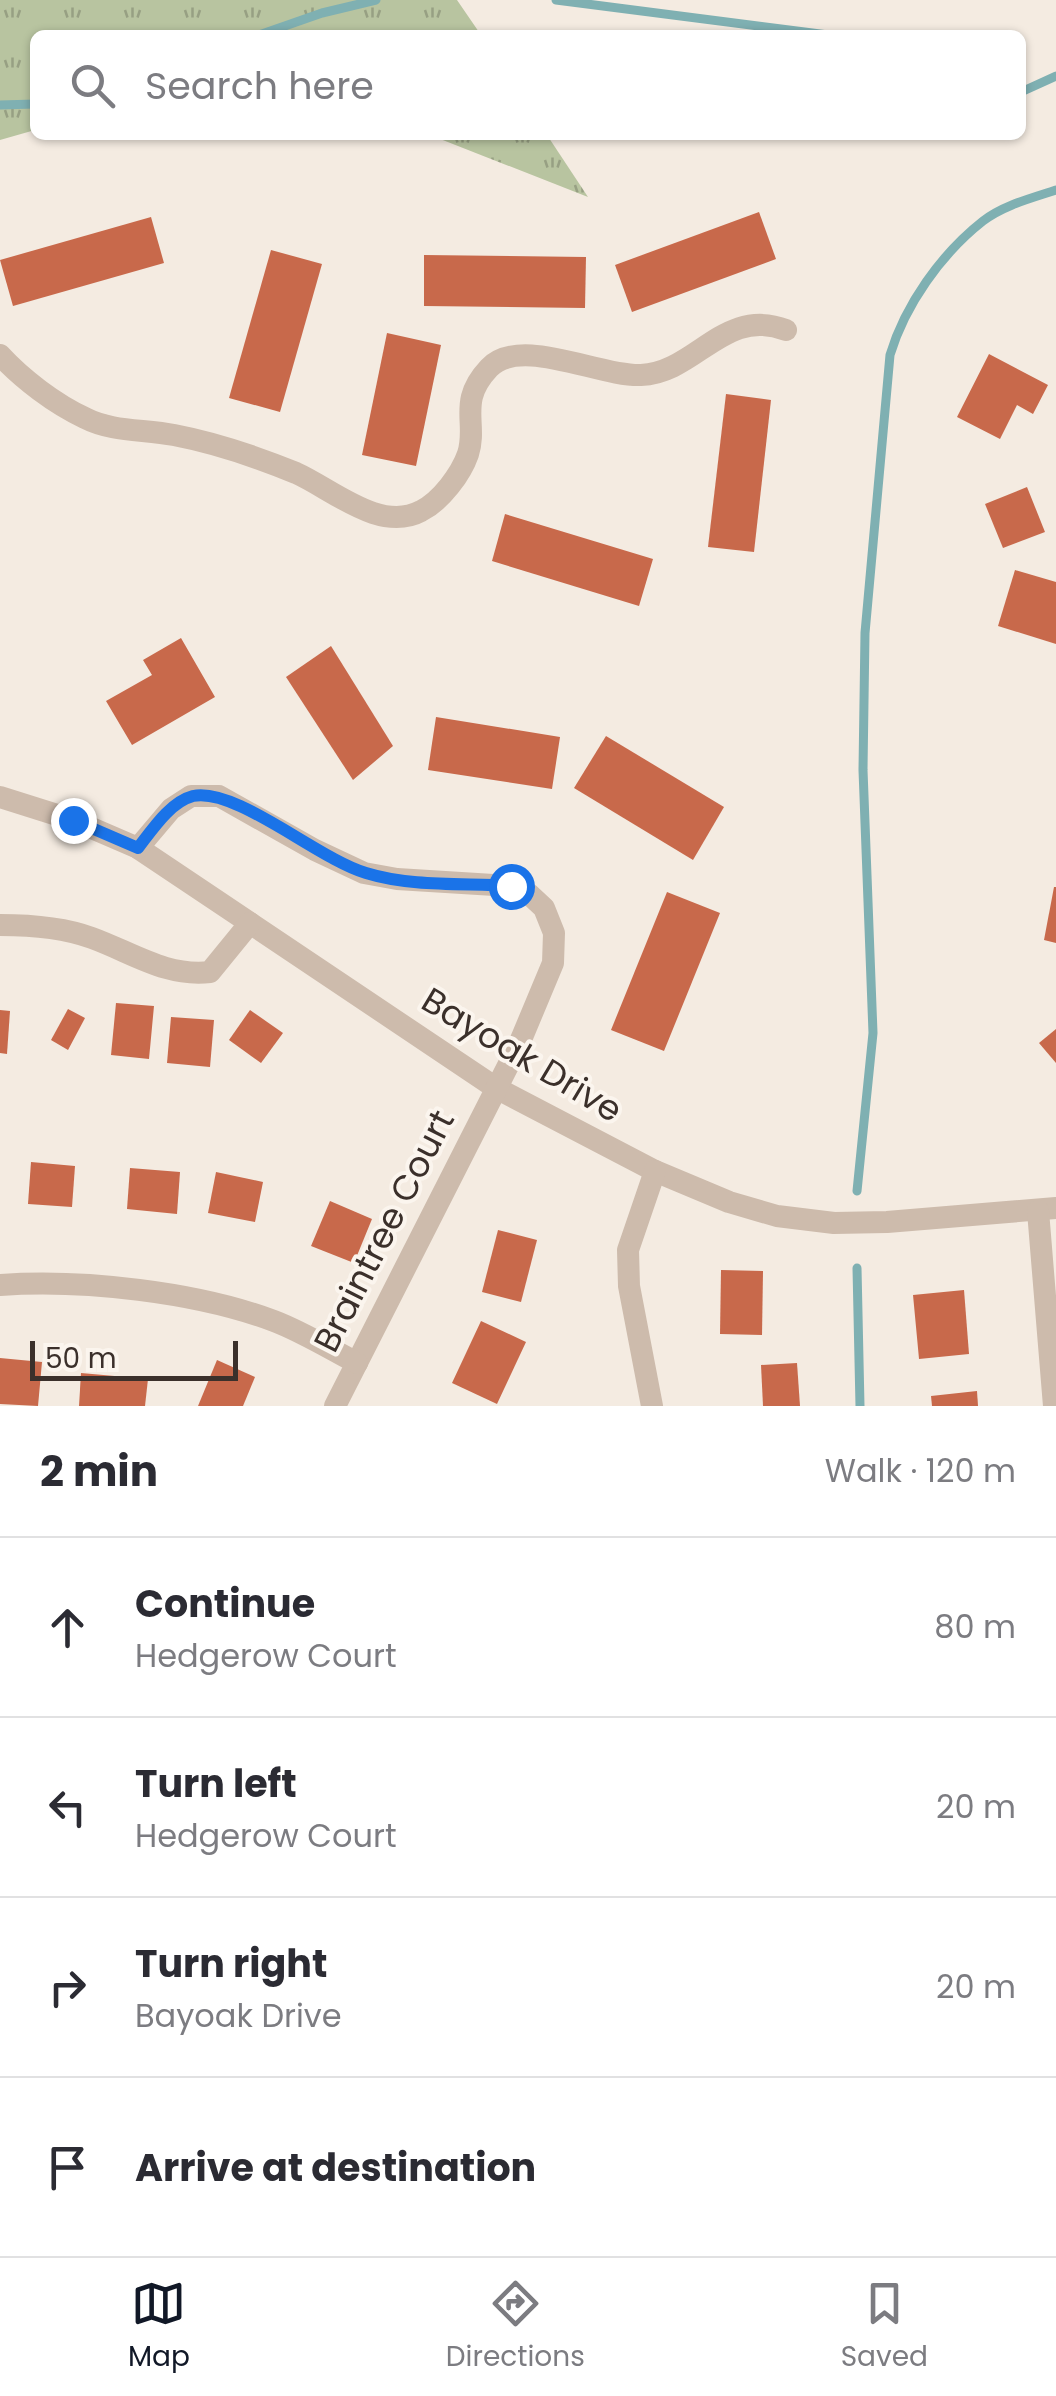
<!DOCTYPE html>
<meta charset="utf-8">
<style>
:root{--surface:#fff;--page:#f7f7f7;--text:#2b2b33;--muted:#7c7c81;--line:#e1e1e2;--accent:#111827}
body{margin:0;font-family:Poppins,sans-serif;background:var(--page);color:var(--text)}
.scale{position:absolute;left:30px;bottom:25px;width:208px;box-sizing:border-box;padding-left:10px;border:5px solid #3b302b;border-top:0;font-size:28px;line-height:35px;white-space:nowrap;color:#3b302b;-webkit-text-stroke:8px #fbf5ee;paint-order:stroke}
.stop{position:absolute;width:30px;height:30px;margin:-22px;border:8px solid #1a73e8;border-radius:50%;background:#fff}
.stop.end{background:#1a73e8;border-color:#fff;box-shadow:0 2px 10px #0008}
.list{margin:0;padding:0;list-style:none}
h2{display:flex;justify-content:space-between;align-items:center;height:130px;margin:0;padding:0 40px;font-size:42px}
h2 small{font-size:32px;font-weight:400;color:var(--muted)}
.list li{display:grid;grid-template-columns:65px 1fr auto;gap:30px;align-items:center;box-sizing:border-box;height:180px;padding:0 40px;border-top:2px solid var(--line)}
.list b{display:block;font-size:38px;white-space:nowrap}
.list p{margin:0;font-size:32px;white-space:nowrap;color:var(--muted)}
.list em{font-size:32px;font-style:normal;color:var(--muted)}
.icon{flex:none;width:55px;height:55px;fill:none;stroke:currentColor;stroke-width:2;stroke-linecap:round;stroke-linejoin:round}
.map{position:relative;flex:none;width:1056px;height:1406px;overflow:hidden}
.search{position:absolute;background:var(--surface);box-shadow:0 2px 8px #0004;left:30px;right:30px;top:30px;height:110px;display:flex;align-items:center;gap:25px;box-sizing:border-box;padding:0 35px;border-radius:15px;color:var(--muted);font-size:38px}
.sheet{height:850px;background:var(--surface)}
nav{display:flex;justify-content:space-around;align-items:center;box-sizing:border-box;height:140px;border-top:2px solid var(--line);background:var(--surface);font-size:28px;color:var(--muted)}
nav a{display:grid;justify-items:center;gap:5px}
nav .on{color:var(--accent)}
.map>svg:first-child{display:block}
</style>
<div class="map">
<svg width="1056" height="1406" viewBox="0 0 1056 1406">
<defs>
<pattern id="park-tufts" width="24" height="20" patternUnits="userSpaceOnUse" patternTransform="scale(2.5)"><rect width="24" height="20" fill="#b8c4a0"/><path d="M3 7l-1-3M5 7V3M7 7l1-3M15 17l-1-3M17 17v-4M19 17l1-3" fill="none" stroke="#97a083"/></pattern>
</defs>
<rect width="100%" height="100%" fill="#f4ebe1"/>
<g fill="url(#park-tufts)">
<path d="M0,0H457L481,35H35V130L0,140Z"/>
<path d="M430,135H547L588,197Z"/>
</g>
<g fill="none" stroke-linecap="round" stroke-linejoin="round">
<g stroke="#7fb0b2" stroke-width="9">
<path d="M556,0L828,35"/>
<path d="M259,35L322,13L376,0"/>
<path d="M1021,92L1056,76"/>
<path d="M0,105L35,104"/>
<path d="M857,1191L873,1033L863,770L865,633L890,355C905,305 941,254 983,221C1004,205 1032,198 1056,190"/>
<path d="M857,1268L860,1406"/>
</g>
</g>
<g fill="#c8694b">
<path d="M759,212L776,259L632,312L615,265Z"/>
<path d="M151,217L164,263L13,306L0,260Z"/>
<path d="M271,250L322,264L280,412L229,398Z"/>
<path d="M424,255L586,257L585,308L424,306Z"/>
<path d="M387,333L441,345L416,466L362,455Z"/>
<path d="M989,354L1048,385L1033,414L1017,405L1000,439L957,417Z"/>
<path d="M726,394L771,400L754,552L708,547Z"/>
<path d="M1027,487L1045,532L1003,548L985,504Z"/>
<path d="M505,514L653,559L639,606L492,561Z"/>
<path d="M1015,570L1056,582V644L998,626Z"/>
<path d="M181,638L215,697L132,745L106,701L152,675L143,660Z"/>
<path d="M331,646L393,746L353,780L286,677Z"/>
<path d="M436,717L560,737L552,789L428,770Z"/>
<path d="M606,736L724,807L693,860L574,788Z"/>
<path d="M1054,887H1056V943L1044,940Z"/>
<path d="M667,892L720,913L664,1051L611,1030Z"/>
<path d="M116,1003L154,1006L149,1059L111,1055Z"/>
<path d="M68,1009L85,1018L68,1050L51,1040Z"/>
<path d="M0,1010L10,1011L7,1054L0,1053Z"/>
<path d="M250,1010L283,1033L261,1063L229,1040Z"/>
<path d="M171,1017L214,1020L210,1067L167,1063Z"/>
<path d="M1056,1029V1063L1039,1043Z"/>
<path d="M31,1162L75,1166L72,1207L28,1204Z"/>
<path d="M130,1168L180,1172L177,1214L127,1209Z"/>
<path d="M216,1172L263,1182L255,1222L208,1213Z"/>
<path d="M330,1201L372,1219L354,1263L311,1246Z"/>
<path d="M498,1230L537,1240L521,1302L482,1292Z"/>
<path d="M721,1270L763,1271L762,1335L720,1334Z"/>
<path d="M964,1290L969,1354L919,1359L913,1295Z"/>
<path d="M481,1321L526,1342L497,1404L452,1383Z"/>
<path d="M0,1358L42,1362L38,1406L0,1404Z"/>
<path d="M217,1360L255,1377L243,1406H198Z"/>
<path d="M797,1363L800,1406H763L761,1365Z"/>
<path d="M81,1373L148,1379L145,1406H79Z"/>
<path d="M977,1391L978,1406H932L931,1396Z"/>
</g>
<g fill="none" stroke-linecap="round" stroke-linejoin="round">
<g stroke="#cdbbac" stroke-width="22">
<path d="M0,355C22,379 55,404 85,418C112,432 144,429 174,435C216,443 257,457 296,473C332,489 380,533 421,511C441,501 461,474 468,454C478,423 457,402 489,368C520,335 600,377 641,375C696,373 724,306 786,330"/>
<path d="M0,797L73,820L138,848L496,1088L655,1171L729,1202L777,1216L834,1223L887,1222L1056,1208"/>
<path d="M138,848L171,809L191,796H219L315,850L364,873L397,879L511,886L529,894L544,908L554,933L553,963L520,1042L335,1406"/>
<path d="M0,925C30,925 65,928 92,938C133,953 166,977 210,972L250,923"/>
<path d="M1038,1211L1054,1406"/>
<path d="M0,1285C82,1279 197,1292 274,1321C303,1332 330,1349 357,1363"/>
<path d="M652,1406L629,1286L628,1250L655,1171"/>
</g>
</g>
<g fill="none" stroke-linecap="round" stroke-linejoin="round">
<path stroke="#1a73e8" stroke-width="12" d="M73,820L138,848C152,830 170,802 193,796C236,787 318,859 366,873C411,887 464,883 511,886"/>
</g>
<g text-anchor="middle" stroke-width="8" stroke-linejoin="round" paint-order="stroke">
<g font-size="35" fill="#3b302b" stroke="#fbf5ee">
<text transform="translate(522 1055) rotate(31)" y="12">Bayoak Drive</text>
<text transform="translate(384 1231) rotate(-63)" y="12">Braintree Court</text>
</g>
</g>
</svg>
<div class="scale">50 m</div>
<div class="stop" style="left:511px;top:886px"></div>
<div class="stop end" style="left:73px;top:820px"></div>
<div class="search"><svg class="icon" aria-label="search" viewBox="0 0 24 24"><circle cx="10" cy="10" r="6"/><path d="M15 15l6 6"/></svg>Search here</div>
</div>
<section class="sheet">
<h2>2 min<small>Walk · 120 m</small></h2>
<ul class="list">
<li><svg class="icon" aria-label="ahead" viewBox="0 0 24 24"><path d="M12 20V5M6 11l6-6 6 6"/></svg><div><b>Continue</b><p>Hedgerow Court</p></div><em>80 m</em></li>
<li><svg class="icon" aria-label="left" viewBox="0 0 24 24"><path d="M17 20v-9H6M10 6l-5 5 5 5"/></svg><div><b>Turn left</b><p>Hedgerow Court</p></div><em>20 m</em></li>
<li><svg class="icon" aria-label="right" viewBox="0 0 24 24"><path d="M7 20v-9h11M14 6l5 5-5 5"/></svg><div><b>Turn right</b><p>Bayoak Drive</p></div><em>20 m</em></li>
<li><svg class="icon" aria-label="arrive" viewBox="0 0 24 24"><path d="M6 21V4h12l-3 4 3 4H6"/></svg><div><b>Arrive at destination</b></div></li>
</ul>
</section>
<nav>
<a class="on"><svg class="icon" aria-label="map" viewBox="0 0 24 24"><path d="M3 6l6-2 6 2 6-2v14l-6 2-6-2-6 2zM9 4v14M15 6v14"/></svg>Map</a>
<a><svg class="icon" aria-label="directions" viewBox="0 0 24 24"><path d="M12 3l9 9-9 9-9-9zM9 14v-3h6M13 9l2 2-2 2"/></svg>Directions</a>
<a><svg class="icon" aria-label="saved" viewBox="0 0 24 24"><path d="M7 4h10v16l-5-4-5 4z"/></svg>Saved</a>
</nav>
